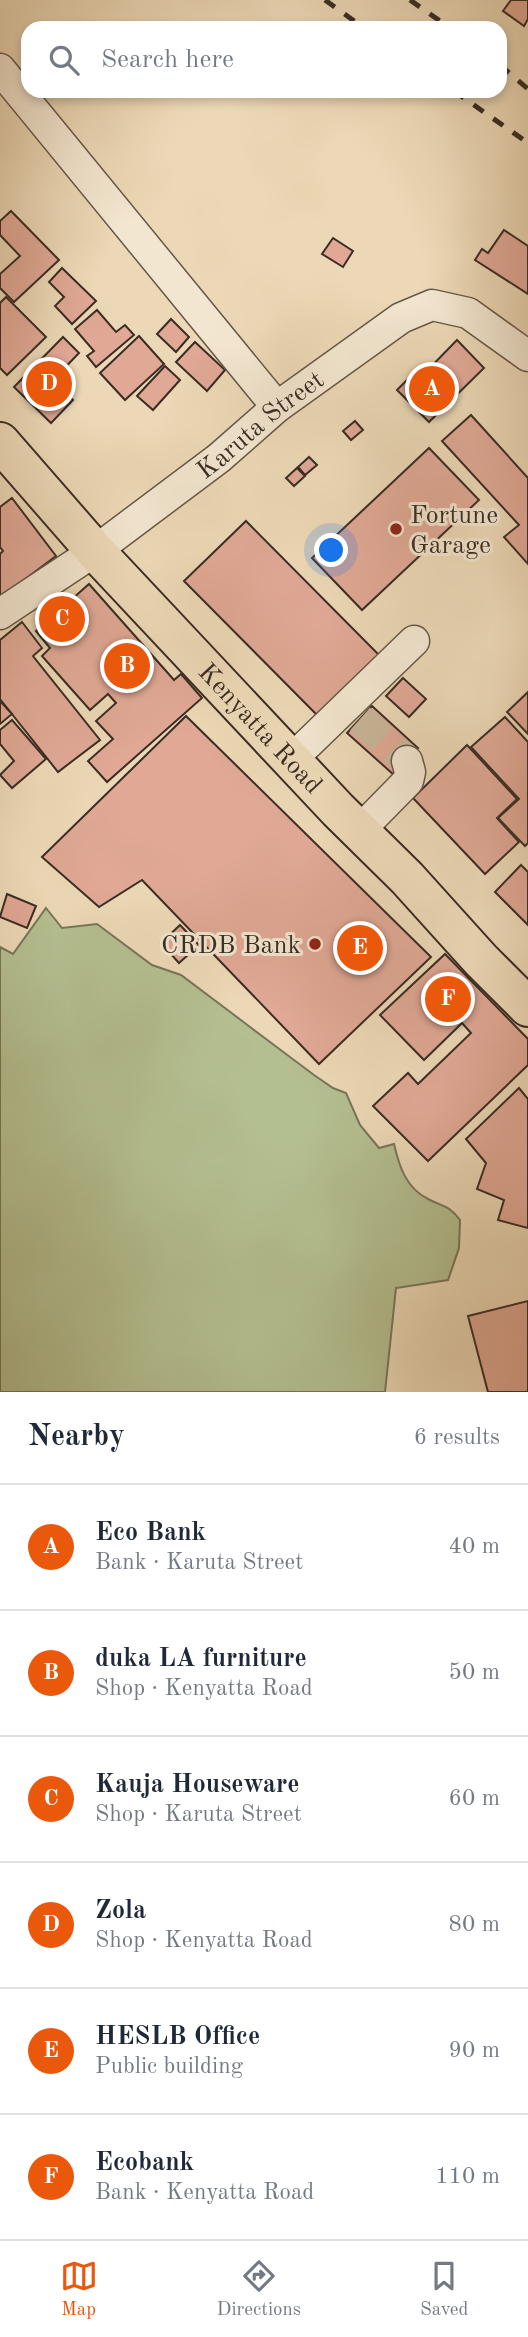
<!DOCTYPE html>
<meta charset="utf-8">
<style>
:root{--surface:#fff;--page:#f6f6f7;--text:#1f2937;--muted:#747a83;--line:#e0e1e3;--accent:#ea580c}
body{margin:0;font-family:"Old Standard TT",serif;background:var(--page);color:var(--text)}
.you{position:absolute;left:332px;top:551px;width:24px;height:24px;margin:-18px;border:5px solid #fff;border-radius:50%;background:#1a73e8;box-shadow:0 0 0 10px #1a73e833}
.badge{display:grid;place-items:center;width:46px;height:46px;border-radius:50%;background:var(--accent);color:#fff;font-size:23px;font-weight:700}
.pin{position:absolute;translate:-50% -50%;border:4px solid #fff;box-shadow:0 2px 7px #0006}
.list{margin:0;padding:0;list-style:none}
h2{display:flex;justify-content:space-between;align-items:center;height:91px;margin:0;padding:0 28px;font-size:30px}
h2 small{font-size:23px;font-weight:400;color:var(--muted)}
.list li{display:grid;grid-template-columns:46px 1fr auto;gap:21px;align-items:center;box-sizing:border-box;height:126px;padding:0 28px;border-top:2px solid var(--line)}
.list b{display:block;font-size:26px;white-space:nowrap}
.list p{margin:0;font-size:23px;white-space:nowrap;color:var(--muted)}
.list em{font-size:23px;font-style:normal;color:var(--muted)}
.icon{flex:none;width:38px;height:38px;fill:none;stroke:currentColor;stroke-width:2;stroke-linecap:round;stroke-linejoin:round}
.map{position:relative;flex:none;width:528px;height:1392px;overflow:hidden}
.search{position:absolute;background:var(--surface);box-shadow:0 4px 10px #0003;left:21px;right:21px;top:21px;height:77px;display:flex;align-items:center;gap:18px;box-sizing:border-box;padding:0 24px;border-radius:21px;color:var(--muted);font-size:26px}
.sheet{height:847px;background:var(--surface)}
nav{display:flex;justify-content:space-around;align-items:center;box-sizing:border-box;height:98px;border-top:2px solid var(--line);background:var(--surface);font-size:19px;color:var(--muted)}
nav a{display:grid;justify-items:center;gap:4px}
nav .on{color:var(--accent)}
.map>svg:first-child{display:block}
</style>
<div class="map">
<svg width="528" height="1392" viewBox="0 0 528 1392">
<rect width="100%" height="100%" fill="#ecd8b6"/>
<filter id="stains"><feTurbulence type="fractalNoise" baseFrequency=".00286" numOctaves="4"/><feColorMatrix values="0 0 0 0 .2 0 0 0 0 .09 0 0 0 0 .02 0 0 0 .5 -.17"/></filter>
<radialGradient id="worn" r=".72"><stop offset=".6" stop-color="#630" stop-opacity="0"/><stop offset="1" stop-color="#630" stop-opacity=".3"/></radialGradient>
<path fill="#b4bf91" stroke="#77765a" stroke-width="2" d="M46,908L62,928L97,924L152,965L181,975L314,1075L333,1088L346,1093L360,1125L379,1148L394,1144C399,1166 406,1188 428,1199C443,1207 449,1205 460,1220L459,1248L448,1280L396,1288L385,1392H0V947L13,954Z"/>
<g fill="#e0a895" stroke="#3a2d24" stroke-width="2">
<path d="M511,0H528V19L524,26L503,11Z"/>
<path d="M11,211L59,260L14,302L0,288V274L20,256L0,235V221Z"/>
<path d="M504,230L528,246V294L475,260L482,249L488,253Z"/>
<path d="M333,238L353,251L343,267L322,254Z"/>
<path d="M62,268L96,301L72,324L55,306L64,297L49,282Z"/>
<path d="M6,297L46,337L7,375L0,368V303Z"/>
<path d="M97,310L116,332L125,325L134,335L96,367L87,356L94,351L75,329Z"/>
<path d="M171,319L189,337L176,352L157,334Z"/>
<path d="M139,336L164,364L125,400L100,373Z"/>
<path d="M63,337L79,353L53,380L73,400L51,423L14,387Z"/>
<path d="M457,340L484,368L429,422L397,390L416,371L421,377Z"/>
<path d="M195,342L225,370L207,391L176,362Z"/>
<path d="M165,366L180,380L153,410L137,396Z"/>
<path d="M471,415L528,478V564L504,537L519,525L442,441Z"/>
<path d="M355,421L363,430L351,440L343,431Z"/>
<path d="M429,448L479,500L362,610L312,558Z"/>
<path d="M309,457L317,465L305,475L298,467Z"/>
<path d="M297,468L305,476L294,486L286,478Z"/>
<path d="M12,498L56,556L0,598V554L3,551L0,547V507Z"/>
<path d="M246,521L381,657L319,717L184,581Z"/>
<path d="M89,584L174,680L181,674L202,698L107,782L88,761L113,739L96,721L116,703L108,694L90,710L42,656L50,648L36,631Z"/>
<path d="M22,622L42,648L33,656L100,740L58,772L0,699V640Z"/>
<path d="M403,678L426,699L409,717L386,696Z"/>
<path d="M528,692V734L507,712Z"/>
<path d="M0,701L12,714L0,724Z"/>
<path d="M372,706L418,748L394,775L347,733Z"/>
<path d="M186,716L431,957L319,1064L142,880L99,907L42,857Z"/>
<path d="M505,717L528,742V843L525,846L498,818L519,799L471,747Z"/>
<path d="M12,720L46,759L12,788L0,775L14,761L0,744V730Z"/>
<path d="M467,745L517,799L497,818L519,842L485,874L413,798Z"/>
<path d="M521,865L528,872V925L495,892Z"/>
<path d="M7,894L36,906L27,928L0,917Z"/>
<path d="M180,925L199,945L179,963L161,943Z"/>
<path d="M445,954L528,1039V1065L428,1161L373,1106L408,1073L418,1084L471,1033L462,1023L424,1060L380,1015Z"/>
<path d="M519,1088L528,1099V1228L498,1220L504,1200L477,1189L486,1163L466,1139Z"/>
<path d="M528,1301V1392H488L468,1316Z"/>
</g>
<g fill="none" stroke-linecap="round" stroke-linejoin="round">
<path stroke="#c8b699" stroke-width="30" stroke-dasharray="30 15" stroke-linecap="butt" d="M360,719L407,761"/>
<g stroke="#665848" stroke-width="33">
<g id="minor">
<path d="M0,69L277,407"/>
<path id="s1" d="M0,614L95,551L219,458L277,407L401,318L432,305L468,313L528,356"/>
<path d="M291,760L414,641"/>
<path d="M359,831L408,781L410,772L407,761"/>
</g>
</g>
<g stroke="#3a2d24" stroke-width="42">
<g id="highway">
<path id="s2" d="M0,442L95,551L338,810L407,878L481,960L528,1007"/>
</g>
</g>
<use href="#minor" stroke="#f3e6d0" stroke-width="30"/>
<use href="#highway" stroke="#ecd8b6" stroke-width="38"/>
<g stroke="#3a2d24" stroke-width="5" stroke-dasharray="12 12" stroke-linecap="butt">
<path d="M325,0L364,28"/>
<path d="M410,0L450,28"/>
<path d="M500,65L528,89"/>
<path d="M454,91L528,143"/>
</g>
</g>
<g fill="#8f2418" stroke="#f3e6d0" stroke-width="2.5">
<circle cx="396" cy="529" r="7"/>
<circle cx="315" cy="944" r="7"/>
</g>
<g text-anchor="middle" stroke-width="6" stroke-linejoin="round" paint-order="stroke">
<g font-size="26" fill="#3a2d24" stroke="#f3e6d0">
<text dy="9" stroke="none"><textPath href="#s1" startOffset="322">Karuta Street</textPath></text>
<text dy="9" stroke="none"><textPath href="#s2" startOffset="387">Kenyatta Road</textPath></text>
</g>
<g font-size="26" fill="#3a2d24" stroke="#f3e6d0" text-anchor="start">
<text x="410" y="523">Fortune<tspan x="410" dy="30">Garage</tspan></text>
<text x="301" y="953" text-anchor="end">CRDB Bank</text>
</g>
</g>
<rect width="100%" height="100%" filter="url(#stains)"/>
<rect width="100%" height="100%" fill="url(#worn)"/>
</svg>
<div class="you"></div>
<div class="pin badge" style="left:432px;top:389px">A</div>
<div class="pin badge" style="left:127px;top:666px">B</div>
<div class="pin badge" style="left:62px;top:619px">C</div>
<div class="pin badge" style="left:49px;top:384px">D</div>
<div class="pin badge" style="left:360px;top:948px">E</div>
<div class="pin badge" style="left:448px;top:999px">F</div>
<div class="search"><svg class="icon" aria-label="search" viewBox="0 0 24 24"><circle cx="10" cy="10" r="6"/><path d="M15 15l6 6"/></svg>Search here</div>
</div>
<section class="sheet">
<h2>Nearby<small>6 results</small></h2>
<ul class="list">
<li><span class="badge">A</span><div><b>Eco Bank</b><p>Bank · Karuta Street</p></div><em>40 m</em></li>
<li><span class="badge">B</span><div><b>duka LA furniture</b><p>Shop · Kenyatta Road</p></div><em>50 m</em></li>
<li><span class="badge">C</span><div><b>Kauja Houseware</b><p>Shop · Karuta Street</p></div><em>60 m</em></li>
<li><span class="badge">D</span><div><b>Zola</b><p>Shop · Kenyatta Road</p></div><em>80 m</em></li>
<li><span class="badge">E</span><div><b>HESLB Office</b><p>Public building</p></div><em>90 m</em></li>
<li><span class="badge">F</span><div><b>Ecobank</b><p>Bank · Kenyatta Road</p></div><em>110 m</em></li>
</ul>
</section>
<nav>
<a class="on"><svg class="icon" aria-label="map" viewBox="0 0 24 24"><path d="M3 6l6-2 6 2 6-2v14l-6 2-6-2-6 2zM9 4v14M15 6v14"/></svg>Map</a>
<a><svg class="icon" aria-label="directions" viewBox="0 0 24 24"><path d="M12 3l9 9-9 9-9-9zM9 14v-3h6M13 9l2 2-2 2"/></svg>Directions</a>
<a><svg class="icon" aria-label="saved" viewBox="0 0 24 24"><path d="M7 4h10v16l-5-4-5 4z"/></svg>Saved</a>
</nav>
